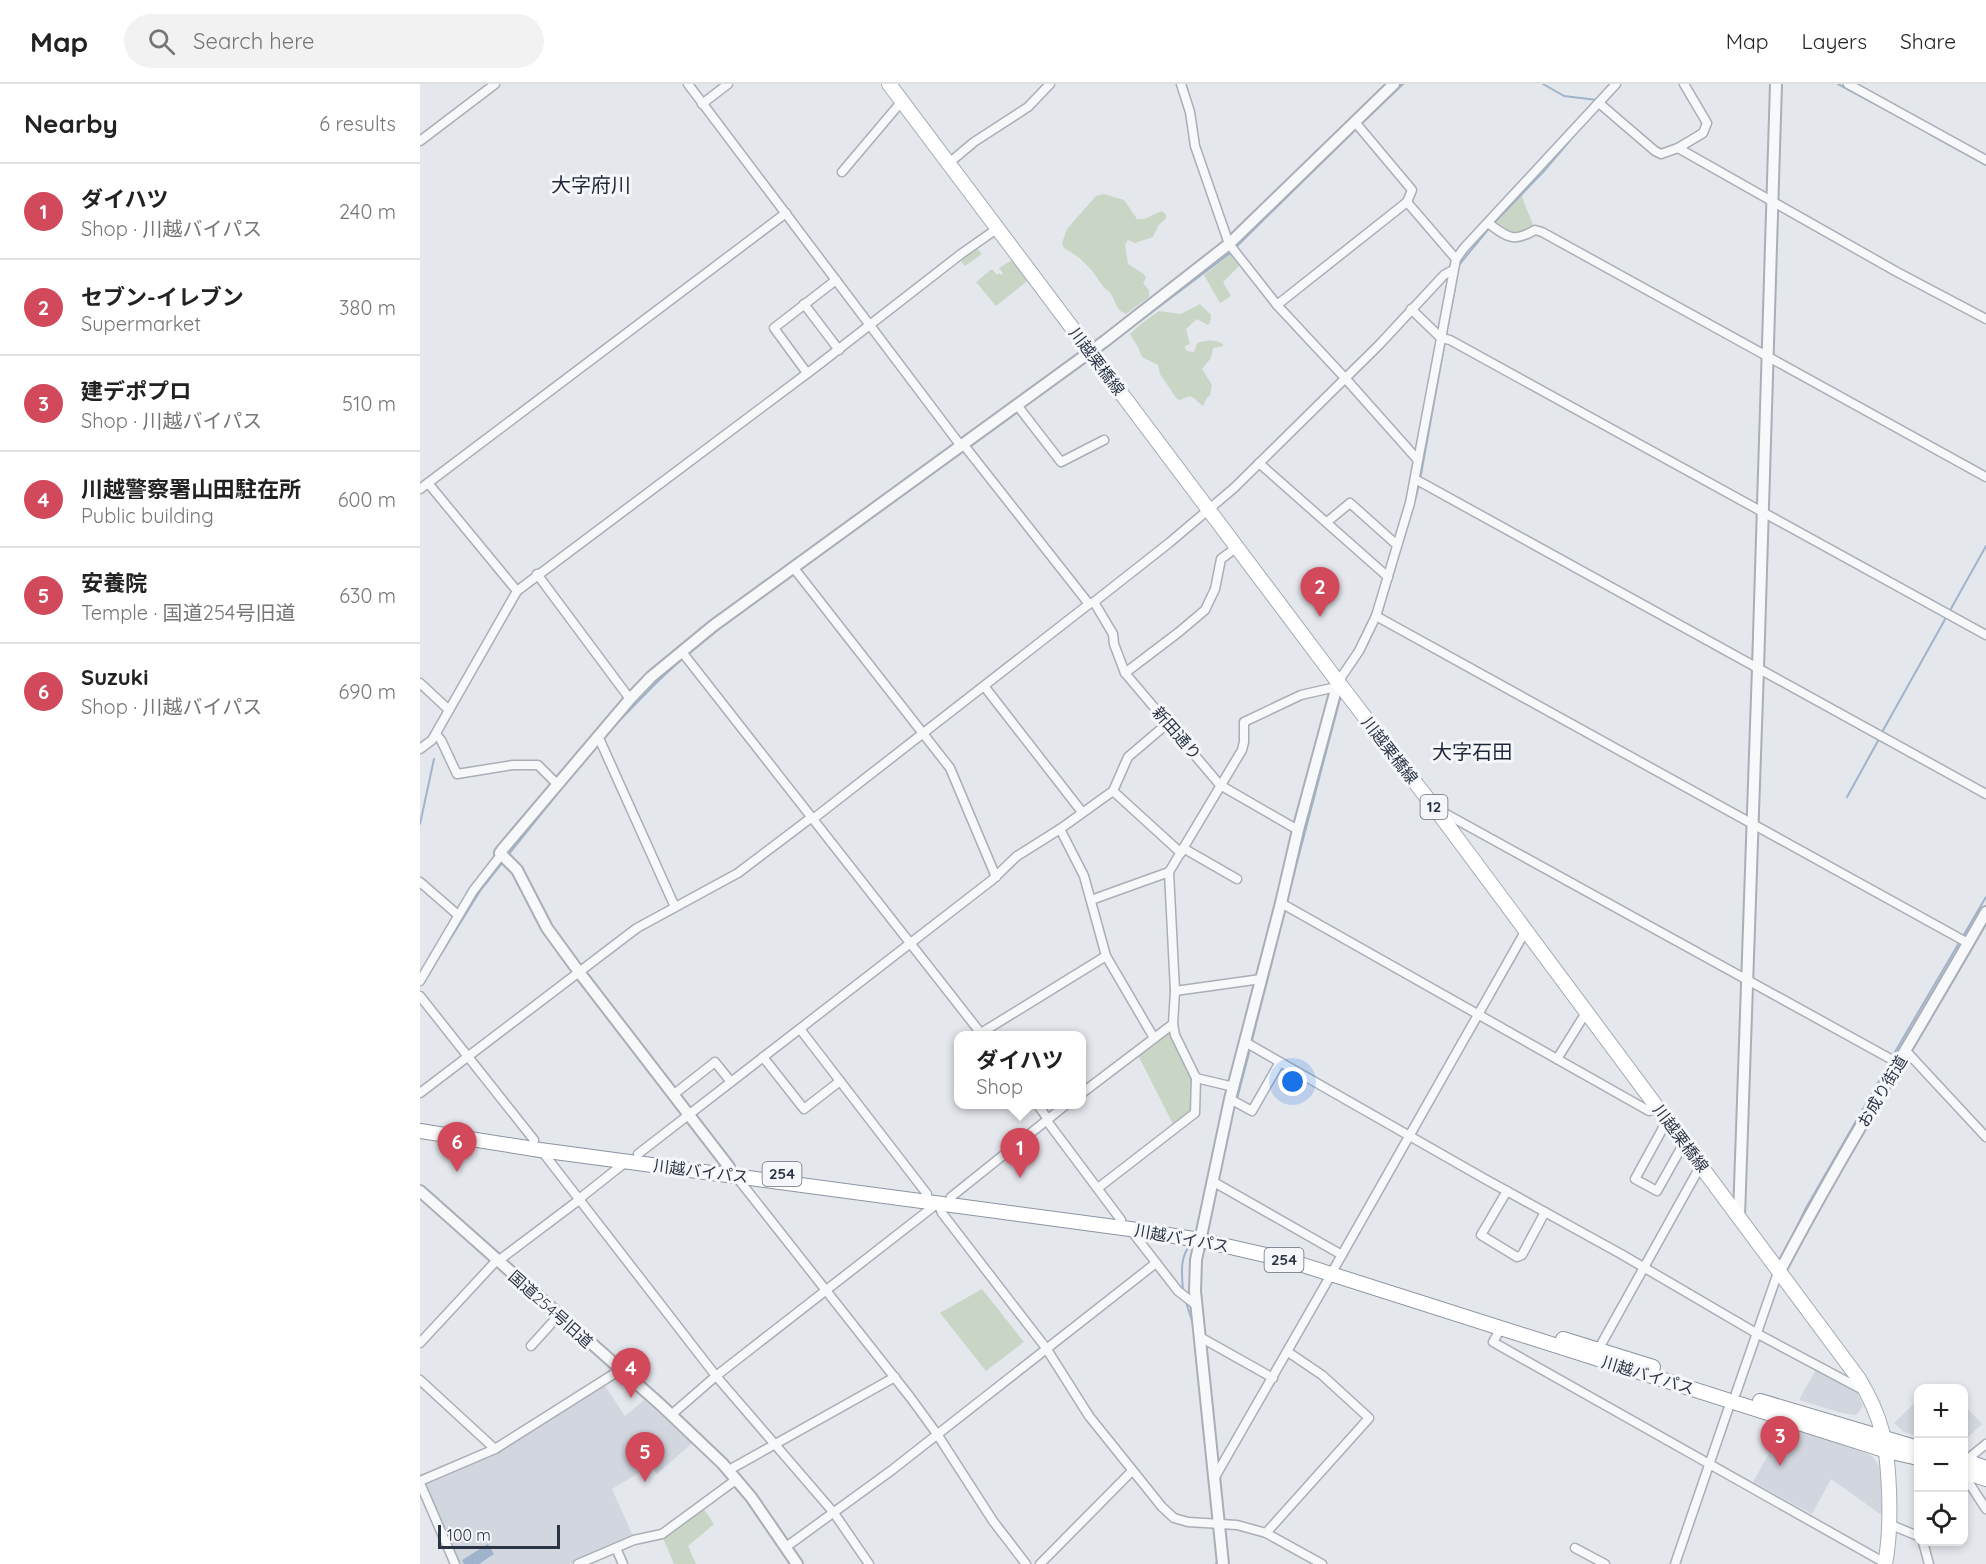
<!DOCTYPE html>
<meta charset="utf-8">
<style>
:root{--surface:#fff;--page:#f2f2f2;--text:#222;--muted:#767676;--line:#e0e0e0;--accent:#d1495b}
body{margin:0;font-family:Quicksand,"Noto Sans JP",sans-serif;background:var(--page);color:var(--text)}
.controls{position:absolute;right:18px;bottom:18px;display:grid;overflow:hidden;border-radius:12px;box-shadow:0 3px 9px #0003}
.controls button{width:54px;height:54px;display:grid;place-items:center;padding:0;border:0;border-bottom:2px solid var(--line);background:var(--surface);color:var(--text);font:30px sans-serif}
.scale{position:absolute;left:18px;bottom:15px;width:122px;box-sizing:border-box;padding-left:6px;border:3px solid #2b3445;border-top:0;font-size:16px;line-height:21px;white-space:nowrap;color:#2b3445;-webkit-text-stroke:4px #f4f6f9;paint-order:stroke}
.you{position:absolute;left:873px;top:998px;width:21px;height:21px;margin:-15px;border:4px solid #fff;border-radius:50%;background:#1a73e8;box-shadow:0 0 0 9px #1a73e833}
.badge{display:grid;place-items:center;width:39px;height:39px;border-radius:50%;background:var(--accent);color:#fff;font-size:20px;font-weight:700}
.pin{position:absolute;translate:-50% -50px;filter:drop-shadow(0 2px 3px #0008)}
.pin::after{content:'';position:absolute;top:32px;width:21px;height:18px;background:inherit;clip-path:polygon(0 0,100% 0,50% 100%)}
.popup{position:absolute;left:534px;top:947px;width:132px;height:78px;box-sizing:border-box;display:grid;place-content:center;border-radius:12px;background:var(--surface);filter:drop-shadow(0 2px 4px #0005);font-size:20px;white-space:nowrap;color:var(--muted)}
.popup b{font-size:22px;color:var(--text)}
.popup::after{content:'';position:absolute;left:50%;top:100%;margin-left:-12px;border:12px solid transparent;border-top-color:var(--surface)}
.list{margin:0;padding:0;list-style:none}
h2{display:flex;justify-content:space-between;align-items:center;height:78px;margin:0;padding:0 24px;font-size:26px}
h2 small{font-size:20px;font-weight:400;color:var(--muted)}
.list li{display:grid;grid-template-columns:39px 1fr auto;gap:18px;align-items:center;box-sizing:border-box;height:96px;padding:0 24px;border-top:2px solid var(--line)}
.list b{display:block;font-size:22px;white-space:nowrap}
.list p{margin:0;font-size:20px;white-space:nowrap;color:var(--muted)}
.list em{font-size:20px;font-style:normal;color:var(--muted)}
.icon{flex:none;width:33px;height:33px;fill:none;stroke:currentColor;stroke-width:2;stroke-linecap:round;stroke-linejoin:round}
.map{position:relative;flex:none;width:1566px;height:1480px;overflow:hidden}
header{display:flex;align-items:center;gap:36px;box-sizing:border-box;height:84px;padding:0 30px;background:var(--surface);border-bottom:2px solid var(--line)}
header strong{font-size:28px}
nav{display:flex;gap:33px;margin-inline-start:auto;font-size:21px}
.search{width:420px;height:54px;background:var(--page);display:flex;align-items:center;gap:15px;box-sizing:border-box;padding:0 21px;border-radius:33px;color:var(--muted);font-size:22px}
main{display:flex}
aside{flex:1;background:var(--surface)}
.map>svg:first-child{display:block}
</style>
<header>
<strong>Map</strong>
<div class="search"><svg class="icon" aria-label="search" viewBox="0 0 24 24"><circle cx="10" cy="10" r="6"/><path d="M15 15l6 6"/></svg>Search here</div>
<nav><a>Map</a><a>Layers</a><a>Share</a></nav>
</header>
<main>
<aside>
<h2>Nearby<small>6 results</small></h2>
<ul class="list">
<li><span class="badge">1</span><div><b>ダイハツ</b><p>Shop · 川越バイパス</p></div><em>240 m</em></li>
<li><span class="badge">2</span><div><b>セブン-イレブン</b><p>Supermarket</p></div><em>380 m</em></li>
<li><span class="badge">3</span><div><b>建デポプロ</b><p>Shop · 川越バイパス</p></div><em>510 m</em></li>
<li><span class="badge">4</span><div><b>川越警察署山田駐在所</b><p>Public building</p></div><em>600 m</em></li>
<li><span class="badge">5</span><div><b>安養院</b><p>Temple · 国道254号旧道</p></div><em>630 m</em></li>
<li><span class="badge">6</span><div><b>Suzuki</b><p>Shop · 川越バイパス</p></div><em>690 m</em></li>
</ul>
</aside>
<div class="map">
<svg width="1566" height="1480" viewBox="0 0 1566 1480">
<rect width="100%" height="100%" fill="#e4e7ec"/>
<g fill="#d2d6de">
<path d="M1397,1284L1436,1306L1443,1322L1436,1331L1422,1329L1379,1316Z"/>
<path d="M183,1299L205,1332L224,1316L272,1359L237,1390L230,1382L192,1405L213,1452L149,1480H38L3,1401L6,1398L79,1366Z"/>
<path d="M1498,1316V1353L1484,1348L1474,1339Z"/>
<path d="M1544,1321L1562,1340L1544,1357Z"/>
<path d="M1365,1341L1405,1353L1452,1372L1461,1385L1463,1432L1411,1395L1392,1430L1333,1398Z"/>
</g>
<g fill="#c9d6c5">
<path d="M684,110L704,116L717,135H724L742,127L746,131V134L738,142L733,153L715,159L708,156L705,160L708,180L724,190L726,194L723,199L729,206V213L706,230C696,226 697,220 692,212C690,207 685,205 682,201C672,185 660,172 644,164L642,159L647,145L676,112Z"/>
<path d="M1101,111L1114,143L1091,152L1076,143L1075,139Z"/>
<path d="M556,163L562,170L545,182L540,176Z"/>
<path d="M811,170L819,182L803,198L811,212L800,219L784,191Z"/>
<path d="M594,175L610,195L576,222L556,198L572,185L577,191L579,189L581,191L583,189L579,184Z"/>
<path d="M780,220L791,231L790,239L788,241L777,235L766,245L770,260L765,262V264L767,267L774,268L777,259C788,256 793,255 803,260V262L793,264L791,274L782,285L792,301L790,311L787,314L783,322C773,315 774,308 761,316L757,315L740,290L738,281L722,273L718,263L710,250L722,239L739,227L761,230Z"/>
<path d="M749,946L751,947L773,995L774,1029L755,1044L718,971Z"/>
<path d="M562,1205L604,1258L566,1287L520,1229Z"/>
<path d="M283,1424L294,1440L268,1462L276,1480H254L243,1454Z"/>
</g>
<path fill="#9fb4cc" d="M68,1460L74,1470L59,1480H44L42,1476Z"/>
<g fill="none" stroke-linecap="round" stroke-linejoin="round">
<g stroke="#9fb4cc" stroke-width="2">
<path d="M1123,0L1144,12L1177,16"/>
<path d="M1418,0L1498,43"/>
<path d="M1183,20L1191,11"/>
<path d="M941,40L983,0"/>
<path d="M1508,49L1566,81"/>
<path d="M1074,139L1124,87L1157,48"/>
<path d="M1039,181L1070,143"/>
<path d="M1026,251L1035,204"/>
<path d="M679,268L809,170L937,44"/>
<path d="M604,323L669,276"/>
<path d="M1000,396L1025,257"/>
<path d="M995,416L999,401"/>
<path d="M397,473L599,327"/>
<path d="M961,531L987,442"/>
<path d="M268,570L310,536"/>
<path d="M195,641L237,598L263,574"/>
<path d="M1461,650L1566,462"/>
<path d="M1427,713L1459,655"/>
<path d="M0,740L14,675"/>
<path d="M88,771L137,710"/>
<path d="M866,820L921,611"/>
<path d="M21,870L60,807L83,778"/>
<path d="M831,960L865,826"/>
<path d="M1472,973L1566,813"/>
<path d="M817,1015L830,965"/>
<path d="M811,1035L815,1020"/>
<path d="M1366,1165L1386,1124L1470,978"/>
<path d="M763,1207C762,1193 759,1171 771,1161"/>
<path d="M766,1218L773,1240L777,1274"/>
<path d="M1310,1313L1314,1302"/>
<path d="M796,1480L798,1474"/>
</g>
<g stroke="#a9aeb7" stroke-width="11">
<g id="minor">
<path d="M268,0L541,362"/>
<path d="M761,0L770,28L775,62L809,160L857,221L925,294L997,375"/>
<path d="M1428,0L1566,76"/>
<path d="M1179,19L1235,67L1241,70L1258,64L1477,188L1566,235"/>
<path d="M282,20L308,0"/>
<path d="M935,38L992,106L987,118"/>
<path d="M0,57L75,0"/>
<path d="M1258,64L1283,49L1287,39L1264,0"/>
<path d="M529,79L554,58L608,23L630,0"/>
<path d="M422,88L482,17"/>
<path d="M1068,139C1087,153 1093,159 1115,146L1122,148L1566,393"/>
<path d="M384,220L419,266"/>
<path d="M857,221L987,118L1036,175"/>
<path d="M991,225L1021,254L1030,256L1566,551"/>
<path d="M387,289L354,244L416,196"/>
<path d="M597,321L641,378L684,356"/>
<path d="M543,360L669,520"/>
<path d="M839,379L968,493"/>
<path d="M995,395L1566,710"/>
<path d="M8,399L97,507"/>
<path d="M0,405L366,129"/>
<path d="M907,438L930,419L977,461"/>
<path d="M373,483L530,684L576,793"/>
<path d="M117,490L210,615"/>
<path d="M674,518L693,550L694,560L705,589L800,701L878,746"/>
<path d="M956,532L1548,859"/>
<path d="M262,568L563,952"/>
<path d="M705,589L759,548L785,526L795,505L801,475L817,463"/>
<path d="M918,598L939,567L956,532L990,419L1036,175L1044,164L1196,0"/>
<path d="M0,599L29,626"/>
<path d="M564,602L662,728"/>
<path d="M16,650L21,656L37,690L93,681H118L137,700"/>
<path d="M178,652L255,823"/>
<path d="M0,665L12,656L97,507L397,282L541,170L578,144"/>
<path d="M693,707L761,769"/>
<path d="M1019,726L1478,979"/>
<path d="M393,735L669,520L674,518L749,459L814,404L959,261L1024,191L1033,186"/>
<path d="M640,745L664,792L686,872L734,954"/>
<path d="M763,764L817,795"/>
<path d="M0,798L38,831"/>
<path d="M671,816L749,788"/>
<path d="M861,819L1229,1027L1236,1021"/>
<path d="M0,897L53,807L81,771"/>
<path d="M755,907L841,895"/>
<path d="M0,912L114,1056"/>
<path d="M380,945L507,1110"/>
<path d="M561,949L686,872"/>
<path d="M825,958L1065,1095L1201,1170L1336,1249L1443,1306"/>
<path d="M1486,967L1566,1053"/>
<path d="M343,973L384,1025L420,997"/>
<path d="M1137,975L1167,927"/>
<path d="M776,994L814,1003"/>
<path d="M0,1009L217,844L318,789L392,733"/>
<path d="M662,1009L753,940"/>
<path d="M253,1011L295,978L311,998"/>
<path d="M810,1015L832,1027L860,978"/>
<path d="M617,1020L628,1035"/>
<path d="M627,1037L701,1136"/>
<path d="M1250,1039L1243,1044L1215,1095L1237,1107L1260,1066L1266,1061"/>
<path d="M121,1066L296,1292L251,1331"/>
<path d="M218,1070L572,796L597,772L640,745L693,707L708,673L748,639"/>
<path d="M315,1091L490,1313L517,1350L573,1437L606,1480"/>
<path d="M792,1097L922,1171"/>
<path d="M678,1104L775,1029L776,994L755,951L753,940L755,907L749,788L822,666L824,658V638L881,611L916,603"/>
<path d="M1087,1107L1061,1151L1097,1173L1102,1171L1125,1128"/>
<path d="M531,1113L647,1020"/>
<path d="M159,1115L207,1077"/>
<path d="M710,1145L758,1207L776,1221"/>
<path d="M78,1177L159,1116"/>
<path d="M915,1183L1106,846"/>
<path d="M1081,1244L1073,1258L1465,1479"/>
<path d="M780,1253L853,1294"/>
<path d="M0,1259L77,1176"/>
<path d="M111,1262L139,1231"/>
<path d="M1178,1266L1281,1081"/>
<path d="M0,1296L75,1365"/>
<path d="M1316,1309L1356,1194L1360,1187"/>
<path d="M1545,1377L1566,1360"/>
<path d="M309,1386L475,1293"/>
<path d="M1544,1391L1566,1425"/>
<path d="M795,1393L912,1189"/>
<path d="M0,1397L75,1365L200,1286"/>
<path d="M0,1399L35,1480"/>
<path d="M1471,1441L1498,1452"/>
<path d="M846,1449L949,1334L902,1291L868,1268"/>
<path d="M1503,1458L1509,1480"/>
<path d="M366,1463L472,1386L736,1179"/>
<path d="M196,1464L203,1480"/>
<path d="M1155,1464L1185,1480"/>
<path d="M158,1480L214,1456L242,1450L317,1395"/>
<path d="M449,1480L414,1429L296,1292L518,1119L522,1129L626,1264L669,1332L742,1423L754,1434L768,1438L817,1441L846,1449L902,1480"/>
<path d="M620,1480L712,1387"/>
<path d="M1255,1480L1311,1317"/>
</g>
</g>
<g stroke="#a9aeb7" stroke-width="14">
<g id="tertiary">
<path d="M309,1083L159,888L127,844L97,786L80,769L82,766L210,615L231,593L293,542L685,257L809,160L974,0"/>
<path d="M0,1107L242,1322L302,1379L331,1413L377,1480"/>
<path d="M1319,1132L1338,584L1356,0"/>
<path d="M1360,1187C1424,1065 1498,948 1566,828"/>
<path d="M803,1480L775,1207L776,1176L810,1015L861,819L878,746L918,598"/>
</g>
</g>
<g stroke="#a3abb8" stroke-width="16">
<path id="primary" d="M469,0L918,598L1014,723L1439,1295C1463,1335 1467,1360 1469,1406C1470,1432 1470,1455 1465,1480"/>
</g>
<g stroke="#8b94a3" stroke-width="16">
<g id="trunk">
<path d="M0,1047L120,1066L710,1145L780,1156L867,1176L1467,1367L1498,1374"/>
<path d="M1143,1255L1233,1283"/>
<path d="M1340,1317L1498,1364"/>
<path d="M1544,1376L1566,1384"/>
<path d="M1544,1388L1566,1395"/>
</g>
</g>
<use href="#minor" stroke="#f7f8fa" stroke-width="8"/>
<use href="#tertiary" stroke="#f7f8fa" stroke-width="10"/>
<use href="#primary" stroke="#fff" stroke-width="14"/>
<use href="#trunk" stroke="#fff" stroke-width="14"/>
</g>
<g text-anchor="middle" stroke-width="6" stroke-linejoin="round" paint-order="stroke">
<g fill="#f4f6f9" stroke="#676e7b" stroke-width="1.5">
<rect x="1000.5" y="711" width="27" height="24" rx="4.5"/>
<rect x="342.5" y="1078" width="39" height="24" rx="4.5"/>
<rect x="844.5" y="1164" width="39" height="24" rx="4.5"/>
</g>
<g font-size="15" font-weight="bold" fill="#2b3445">
<text x="1014" y="728">12</text>
<text x="362" y="1095">254</text>
<text x="864" y="1181">254</text>
</g>
<g font-size="16" fill="#2b3445" stroke="#f4f6f9">
<text transform="translate(677 277) rotate(53)" y="6">川越栗橋線</text>
<text transform="translate(757 649) rotate(49)" y="6">新田通り</text>
<text transform="translate(970 666) rotate(52)" y="6">川越栗橋線</text>
<text transform="translate(1462 1007) rotate(-59)" y="6">お成り街道</text>
<text transform="translate(1261 1054) rotate(53)" y="6">川越栗橋線</text>
<text transform="translate(281 1087) rotate(7)" y="6">川越バイパス</text>
<text transform="translate(762 1154) rotate(10)" y="6">川越バイパス</text>
<text transform="translate(131 1225) rotate(42)" y="6">国道254号旧道</text>
<text transform="translate(1228 1291) rotate(17)" y="6">川越バイパス</text>
</g>
<g font-size="20" fill="#1d2536" stroke="#f4f6f9">
<text x="171" y="108">大字府川</text>
<text x="1052" y="675">大字石田</text>
</g>
</g>
</svg>
<div class="controls">
<button>+</button>
<button>−</button>
<button><svg class="icon" aria-label="locate" viewBox="0 0 24 24"><circle cx="12" cy="12" r="6"/><path d="M12 2v4M12 18v4M2 12h4M18 12h4"/></svg></button>
</div>
<div class="scale">100 m</div>
<div class="you"></div>
<div class="pin badge" style="left:600px;top:1094px">1</div>
<div class="popup"><b>ダイハツ</b>Shop</div>
<div class="pin badge" style="left:900px;top:533px">2</div>
<div class="pin badge" style="left:1360px;top:1382px">3</div>
<div class="pin badge" style="left:211px;top:1314px">4</div>
<div class="pin badge" style="left:225px;top:1398px">5</div>
<div class="pin badge" style="left:37px;top:1088px">6</div>
</div>
</main>
